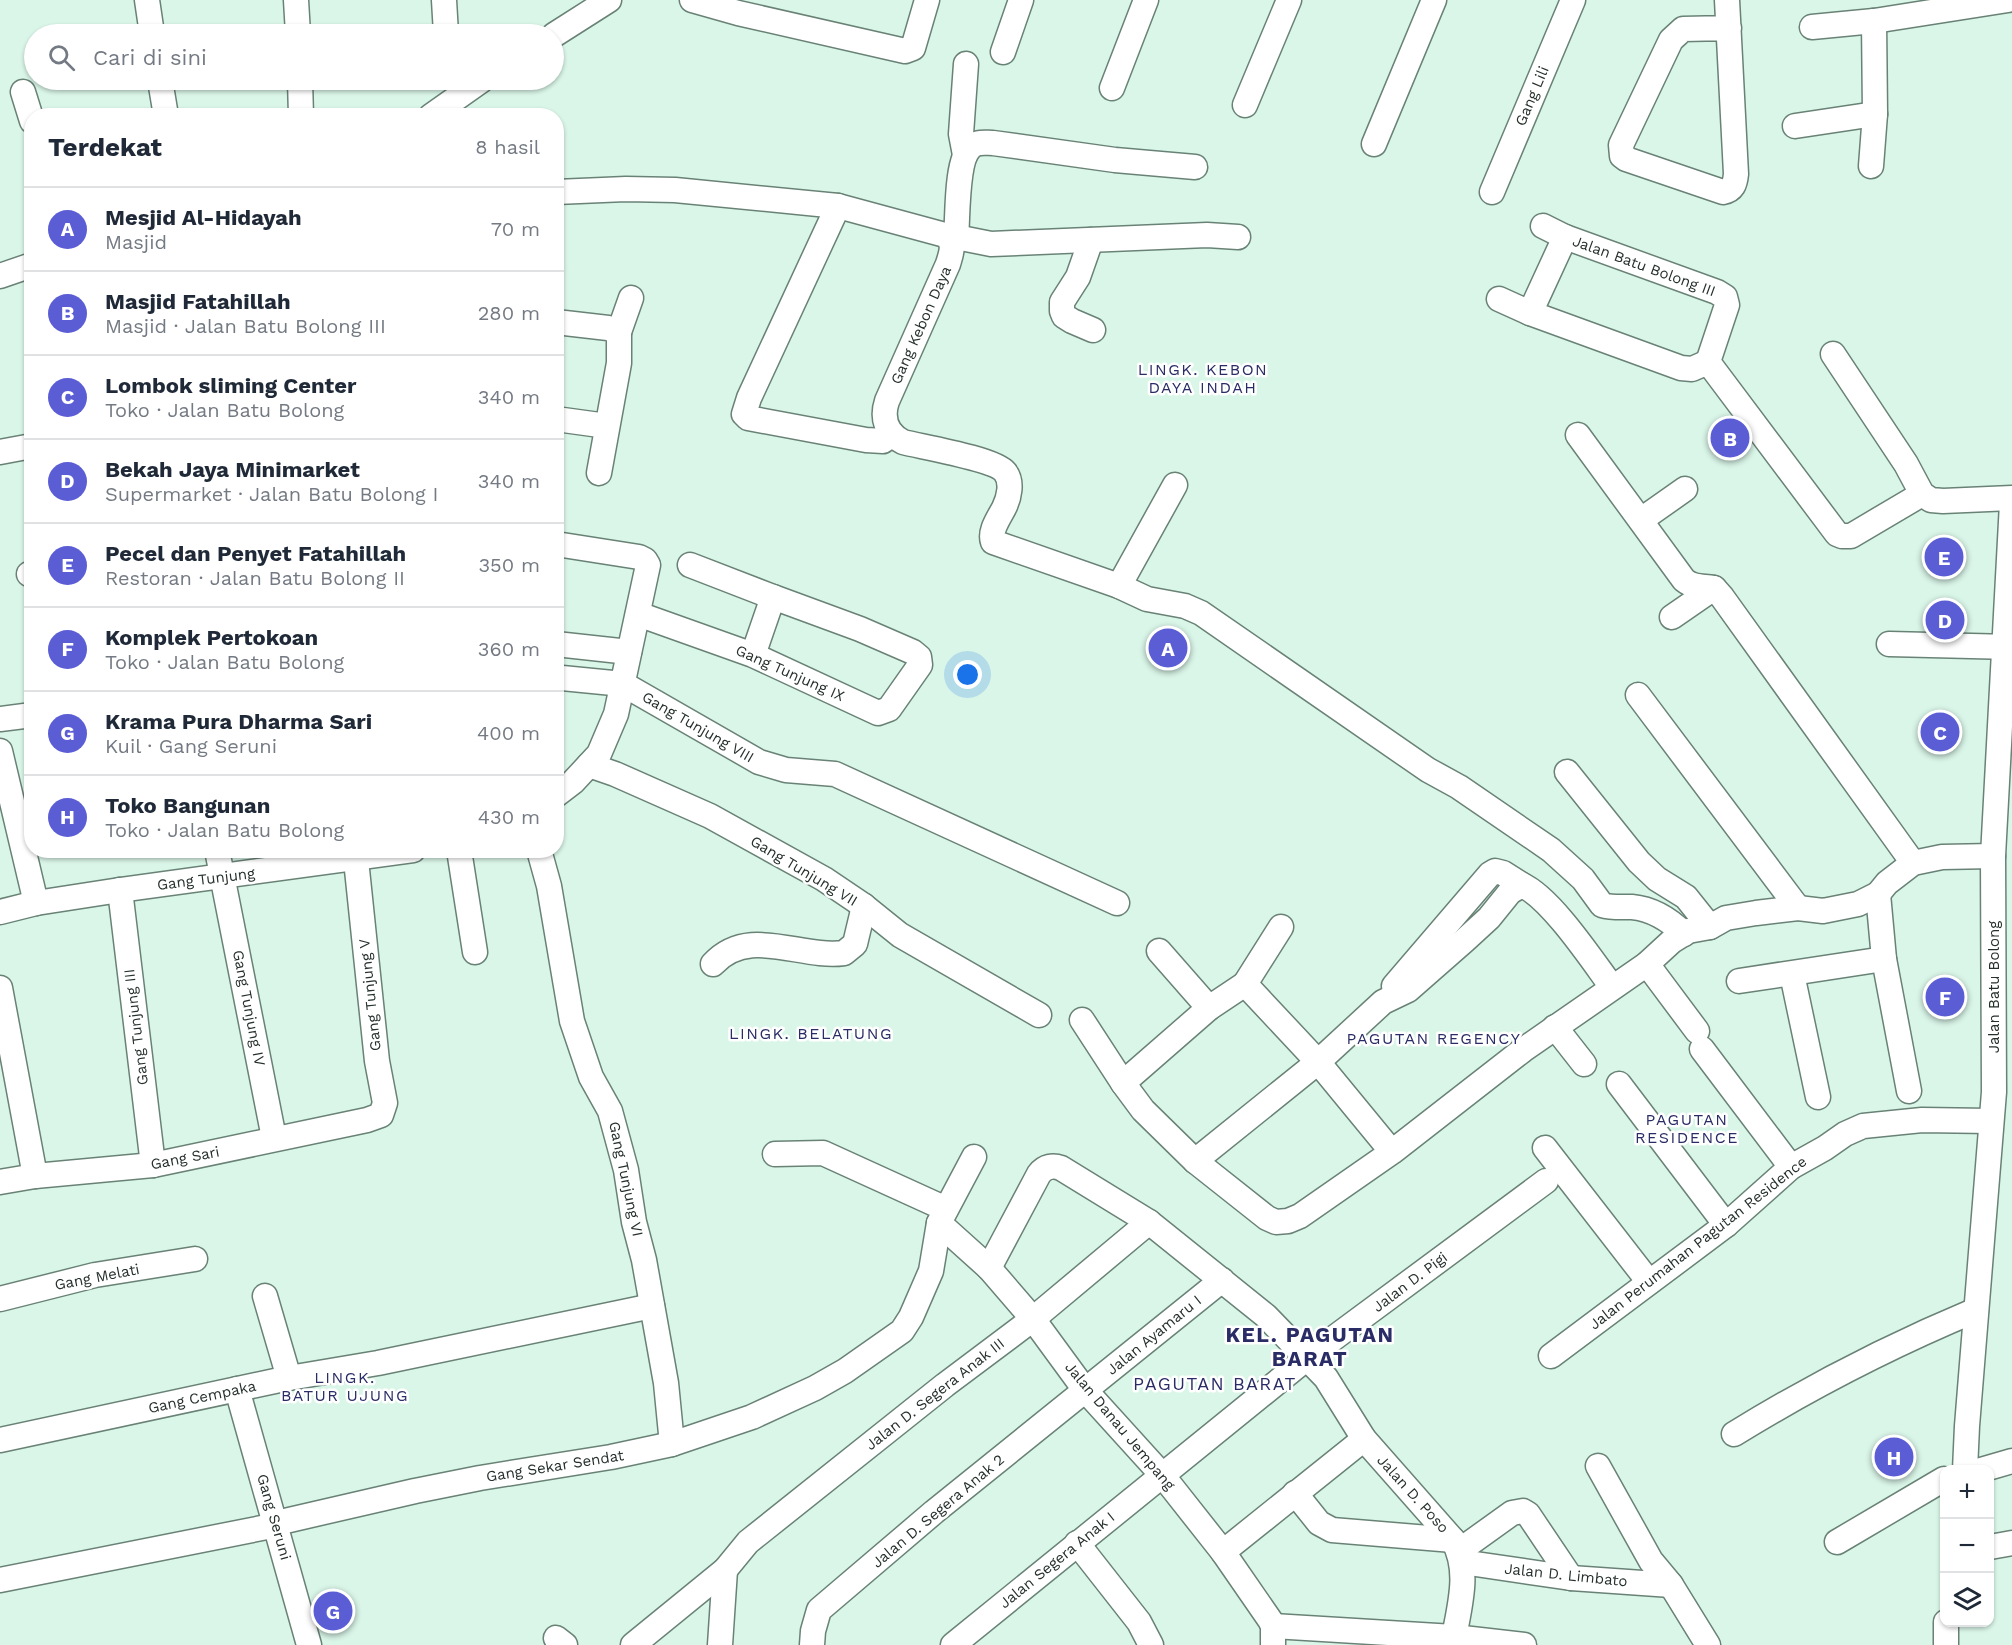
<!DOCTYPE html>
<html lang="id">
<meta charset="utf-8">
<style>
:root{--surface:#fff;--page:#f6f6f7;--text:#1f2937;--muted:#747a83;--line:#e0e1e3;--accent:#5b5dd5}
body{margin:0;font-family:"Work Sans",sans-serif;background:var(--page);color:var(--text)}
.controls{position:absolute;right:18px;bottom:18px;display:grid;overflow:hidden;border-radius:12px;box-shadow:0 2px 4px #0004}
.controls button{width:54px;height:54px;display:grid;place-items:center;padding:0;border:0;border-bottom:2px solid var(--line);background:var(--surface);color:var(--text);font:30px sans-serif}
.you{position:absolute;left:968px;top:675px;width:21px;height:21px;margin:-15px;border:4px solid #fff;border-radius:50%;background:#1a73e8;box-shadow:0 0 0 9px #1a73e833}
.badge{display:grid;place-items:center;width:39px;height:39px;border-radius:50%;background:var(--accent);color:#fff;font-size:20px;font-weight:700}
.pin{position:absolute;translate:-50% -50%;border:3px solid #fff;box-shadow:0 2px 6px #0006}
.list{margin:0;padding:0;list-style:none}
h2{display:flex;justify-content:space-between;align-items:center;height:78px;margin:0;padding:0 24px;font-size:26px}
h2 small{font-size:20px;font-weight:400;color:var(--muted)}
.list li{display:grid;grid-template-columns:39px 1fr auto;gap:18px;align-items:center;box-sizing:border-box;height:84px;padding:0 24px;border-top:2px solid var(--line)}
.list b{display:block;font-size:22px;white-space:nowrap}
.list p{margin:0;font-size:20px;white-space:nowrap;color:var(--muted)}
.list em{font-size:20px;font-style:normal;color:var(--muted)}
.icon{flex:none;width:33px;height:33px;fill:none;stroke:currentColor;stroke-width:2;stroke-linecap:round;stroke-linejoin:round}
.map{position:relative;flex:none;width:2012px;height:1645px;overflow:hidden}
.search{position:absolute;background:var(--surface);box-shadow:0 2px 4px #0004;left:24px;top:24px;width:540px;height:66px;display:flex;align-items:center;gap:15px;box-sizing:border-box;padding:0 21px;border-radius:33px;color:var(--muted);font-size:22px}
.panel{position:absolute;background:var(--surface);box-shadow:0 2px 4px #0004;left:24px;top:108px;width:540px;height:750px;border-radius:24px}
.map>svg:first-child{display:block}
</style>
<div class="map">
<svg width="2012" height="1645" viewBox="0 0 2012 1645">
<rect width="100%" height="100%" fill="#daf6e9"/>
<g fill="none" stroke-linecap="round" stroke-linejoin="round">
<g stroke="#698276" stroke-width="27">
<g id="minor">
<path d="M147,0L152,34"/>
<path d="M296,0L298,34"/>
<path d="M444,0L446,34"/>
<path d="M692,0L738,13L905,51L913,48L927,0"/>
<path d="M1727,0L1736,174C1735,184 1733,190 1723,192L1626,159L1622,156L1621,145L1671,40L1683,29L1729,28"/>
<path d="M1812,27L1874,21L2008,0"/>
<path d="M554,35L609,0"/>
<path d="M1003,52L1021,0"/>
<path d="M160,80L166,116"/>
<path d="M300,80L301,116"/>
<path d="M1112,88L1146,0"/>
<path d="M23,92L32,121"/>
<path d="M1245,105L1289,0"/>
<path d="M431,116L482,80"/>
<path d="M1795,126L1875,114"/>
<path d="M1374,144L1434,0"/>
<path d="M965,155L961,134L966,64"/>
<path d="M1871,166L1875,114L1874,21"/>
<path d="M556,192L626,189L675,190L838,206L945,235C956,242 951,254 948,264L887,401C881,419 887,434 903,442C923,447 995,459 1005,472C1013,482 1009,498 1004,508C999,518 989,531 993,542L1119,586L1147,599L1185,606L1201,613L1428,770L1459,787L1551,850L1583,879L1602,905C1612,908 1621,907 1632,907C1653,909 1669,919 1684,934"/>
<path d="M1492,192L1573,0"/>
<path d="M838,206L749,398L744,414L748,418L866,440L883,441L891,434"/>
<path d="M1543,226L1565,237L1717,292L1725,297L1727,305L1708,362L1837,534L1842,536H1851L1922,494"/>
<path d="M956,237L991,244L1207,235L1238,237"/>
<path d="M1091,240L1078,277L1062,302V311L1064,316L1072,321L1093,330"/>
<path d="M951,242L956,237C958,217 956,161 970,148C976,141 984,143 993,143L1115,160L1195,167"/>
<path d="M0,276L32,265"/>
<path d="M1499,299L1530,313L1681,368L1692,369L1708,362"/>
<path d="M1530,313L1565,237"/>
<path d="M556,322L608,328L619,332V363L599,473"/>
<path d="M619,332L631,298"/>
<path d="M1833,354L1906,464L1922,494L1931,500L1943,501L2012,498"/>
<path d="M556,419L607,426"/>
<path d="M1578,435L1684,580C1694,588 1702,586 1714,588L1722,597L1913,863"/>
<path d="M0,452L32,446"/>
<path d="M1641,520L1685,489"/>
<path d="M556,544L639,557L645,560L648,565L616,714L599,754L573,782L556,795"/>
<path d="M690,565L773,597"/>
<path d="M29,574H32"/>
<path d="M1119,586L1175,485"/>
<path d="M638,614L753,655L878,713L889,709L920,665L919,657L913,652L860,629L773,597L753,655"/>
<path d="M1672,617L1714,588"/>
<path d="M556,644L629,652"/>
<path d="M1889,644L2012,647"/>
<path d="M562,678L623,684L759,762L786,770L835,774L1117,903"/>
<path d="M1638,695L1798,908"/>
<path d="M0,719L32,715"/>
<path d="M0,751L36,903"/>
<path d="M589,765L615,774L710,816L824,879L864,906L900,935L1039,1015"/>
<path d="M1567,772L1639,862L1657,879L1686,897L1710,927"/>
<path d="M217,850L274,1138"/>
<path d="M459,850L475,952"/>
<path d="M539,850L549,886L572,1021L591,1077L610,1111L626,1170L634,1222L644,1260L666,1383L672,1444"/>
<path d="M120,890L153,1165"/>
<path d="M1878,894L1884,959L1909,1091"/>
<path d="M0,912L36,903L120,890L413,850"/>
<path d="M1159,951L1209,1008"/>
<path d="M713,964C749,925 800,959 844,953L855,944L864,906"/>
<path d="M1647,964L1697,1031"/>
<path d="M1792,974L1818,1097"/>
<path d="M1739,981L1884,959"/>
<path d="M1245,984L1281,927"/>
<path d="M1394,986L1490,874L1495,871L1503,873L1522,885"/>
<path d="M0,988L35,1176"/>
<path d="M1082,1020L1123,1083"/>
<path d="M1555,1027L1584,1064"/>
<path d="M1702,1049L1791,1167"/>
<path d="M1619,1084L1726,1225"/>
<path d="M1545,1148L1649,1282"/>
<path d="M1392,1152L1318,1062L1245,984L1209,1008L1123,1083L1143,1110L1195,1161L1267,1218L1276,1222L1288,1221L1300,1216L1392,1152L1523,1050L1647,964L1672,941L1688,931L1710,927L1726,918L1756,913L1798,908L1823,911L1858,904L1878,894L1887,883L1913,863L1942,857L1993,856"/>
<path d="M775,1154L823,1153L946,1209"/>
<path d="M1195,1161L1318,1062L1383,1002L1408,990L1465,940L1489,918L1510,892L1522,885C1551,898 1592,960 1612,987"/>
<path d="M0,1182L35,1176L153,1165L367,1120L381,1115L385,1103L377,1061L356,860"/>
<path d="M939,1223L989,1268L1033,1319L1085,1390L1163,1476L1223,1552L1270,1620L1273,1626V1645"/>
<path d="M989,1268L1039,1174C1045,1166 1053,1165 1061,1168L1149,1222L1266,1316L1326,1378L1364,1439L1453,1540C1470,1570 1460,1604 1454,1637"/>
<path d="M265,1296L289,1378"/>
<path d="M0,1299L95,1275L195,1259"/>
<path d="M1551,1356L1726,1225L1791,1167L1825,1148L1845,1134L1863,1126L1922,1120L1990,1121"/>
<path d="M237,1389L309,1645"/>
<path d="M1734,1434C1812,1386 1892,1345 1976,1310"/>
<path d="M0,1440L289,1378L378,1363L652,1306"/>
<path d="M1598,1466L1651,1561L1671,1585L1708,1645"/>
<path d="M1965,1470L1967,1426L1994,1092L1993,856L2012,503"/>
<path d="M1981,1470L2012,1461"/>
<path d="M1295,1493L1319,1523L1332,1530L1453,1540"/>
<path d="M1837,1542L1944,1479"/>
<path d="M1077,1543L1139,1622L1151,1645"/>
<path d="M1990,1547L2012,1543"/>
<path d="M1459,1551L1512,1513L1523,1511L1528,1514L1571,1578"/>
<path d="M1223,1552L1364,1439"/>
<path d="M1462,1562L1571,1578L1671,1585"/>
<path d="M0,1580L277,1525L285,1521L415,1491L480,1478L611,1457L672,1444L752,1417L815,1388L845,1371L902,1331L911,1317L931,1271L939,1223L974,1157"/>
<path d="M1946,1622V1645"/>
<path d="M1273,1626L1454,1637L1524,1645"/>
<path d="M556,1638L565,1645"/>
<path d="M633,1645L725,1570L748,1542L945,1385L1033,1319L1149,1222"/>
<path d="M720,1645L725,1570"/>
<path d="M812,1645L813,1631L819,1610L934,1512L1222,1280"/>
<path d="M953,1645L1307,1358L1546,1181"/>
</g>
</g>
<use href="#minor" stroke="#fff" stroke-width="24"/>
</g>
<g text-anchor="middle" stroke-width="5" stroke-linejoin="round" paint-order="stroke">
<g font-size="15" fill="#26302b" stroke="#fff">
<text transform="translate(1532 96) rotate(-67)" y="5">Gang Lili</text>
<text transform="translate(1644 266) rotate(20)" y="5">Jalan Batu Bolong III</text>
<text transform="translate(921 325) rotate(-66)" y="5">Gang Kebon Daya</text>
<text transform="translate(790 673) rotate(24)" y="5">Gang Tunjung IX</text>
<text transform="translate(698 727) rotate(30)" y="5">Gang Tunjung VIII</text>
<text transform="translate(804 871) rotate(31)" y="5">Gang Tunjung VII</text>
<text transform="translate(206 879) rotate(-7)" y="5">Gang Tunjung</text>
<text transform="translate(1994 987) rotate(-90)" y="5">Jalan Batu Bolong</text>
<text transform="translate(370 995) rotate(-96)" y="5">Gang Tunjung V</text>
<text transform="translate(249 1008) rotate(79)" y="5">Gang Tunjung IV</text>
<text transform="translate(136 1027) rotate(-97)" y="5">Gang Tunjung III</text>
<text transform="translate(185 1158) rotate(-11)" y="5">Gang Sari</text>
<text transform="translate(626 1179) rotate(78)" y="5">Gang Tunjung VI</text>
<text transform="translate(1698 1243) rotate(-38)" y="5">Jalan Perumahan Pagutan Residence</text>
<text transform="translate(97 1277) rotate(-11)" y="5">Gang Melati</text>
<text transform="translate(1410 1282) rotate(-37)" y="5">Jalan D. Pigi</text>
<text transform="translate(1154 1335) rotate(-39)" y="5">Jalan Ayamaru I</text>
<text transform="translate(935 1394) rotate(-38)" y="5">Jalan D. Segera Anak III</text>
<text transform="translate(202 1397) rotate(-12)" y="5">Gang Cempaka</text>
<text transform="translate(1120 1426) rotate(50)" y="5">Jalan Danau Jempang</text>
<text transform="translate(555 1466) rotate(-9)" y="5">Gang Sekar Sendat</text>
<text transform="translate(1413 1494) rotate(48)" y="5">Jalan D. Poso</text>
<text transform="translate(938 1511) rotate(-40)" y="5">Jalan D. Segera Anak 2</text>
<text transform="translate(274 1517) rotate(74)" y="5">Gang Seruni</text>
<text transform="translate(1057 1560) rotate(-39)" y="5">Jalan Segera Anak I</text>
<text transform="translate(1566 1575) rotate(6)" y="5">Jalan D. Limbato</text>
</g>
<g font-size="16" letter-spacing="1.5" fill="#2a2c66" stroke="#fff">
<text x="1203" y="375">LINGK. KEBON<tspan x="1203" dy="18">DAYA INDAH</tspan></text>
<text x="811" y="1039">LINGK. BELATUNG</text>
<text x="1434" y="1044">PAGUTAN REGENCY</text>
<text x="1687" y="1125">PAGUTAN<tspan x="1687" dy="18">RESIDENCE</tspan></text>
<text x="345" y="1383">LINGK.<tspan x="345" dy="18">BATUR UJUNG</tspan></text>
</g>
<g font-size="18" letter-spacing="1.5" fill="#2a2c66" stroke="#fff">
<text x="1215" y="1390">PAGUTAN BARAT</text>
</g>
<g font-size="21" font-weight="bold" letter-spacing="1.5" fill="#2a2c66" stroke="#fff">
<text x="1310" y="1342">KEL. PAGUTAN<tspan x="1310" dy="24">BARAT</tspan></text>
</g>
</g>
</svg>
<div class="controls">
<button>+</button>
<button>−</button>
<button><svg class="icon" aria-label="layers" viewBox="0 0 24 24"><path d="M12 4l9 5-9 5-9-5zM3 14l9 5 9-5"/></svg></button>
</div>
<div class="you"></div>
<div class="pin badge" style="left:1168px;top:648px">A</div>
<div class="pin badge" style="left:1730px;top:438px">B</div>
<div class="pin badge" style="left:1940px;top:732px">C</div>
<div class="pin badge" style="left:1945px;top:620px">D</div>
<div class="pin badge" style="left:1944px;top:557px">E</div>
<div class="pin badge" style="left:1945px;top:997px">F</div>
<div class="pin badge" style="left:333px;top:1611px">G</div>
<div class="pin badge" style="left:1894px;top:1457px">H</div>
<div class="search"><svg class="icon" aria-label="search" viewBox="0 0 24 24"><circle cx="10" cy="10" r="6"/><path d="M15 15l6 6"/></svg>Cari di sini</div>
<section class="panel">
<h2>Terdekat<small>8 hasil</small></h2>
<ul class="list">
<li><span class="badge">A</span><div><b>Mesjid Al-Hidayah</b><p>Masjid</p></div><em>70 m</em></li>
<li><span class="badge">B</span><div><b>Masjid Fatahillah</b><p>Masjid · Jalan Batu Bolong III</p></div><em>280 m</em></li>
<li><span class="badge">C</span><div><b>Lombok sliming Center</b><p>Toko · Jalan Batu Bolong</p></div><em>340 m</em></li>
<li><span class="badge">D</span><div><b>Bekah Jaya Minimarket</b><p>Supermarket · Jalan Batu Bolong I</p></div><em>340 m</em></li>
<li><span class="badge">E</span><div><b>Pecel dan Penyet Fatahillah</b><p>Restoran · Jalan Batu Bolong II</p></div><em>350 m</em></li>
<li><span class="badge">F</span><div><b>Komplek Pertokoan</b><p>Toko · Jalan Batu Bolong</p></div><em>360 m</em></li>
<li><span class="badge">G</span><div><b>Krama Pura Dharma Sari</b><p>Kuil · Gang Seruni</p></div><em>400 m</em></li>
<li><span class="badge">H</span><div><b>Toko Bangunan</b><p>Toko · Jalan Batu Bolong</p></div><em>430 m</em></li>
</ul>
</section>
</div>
